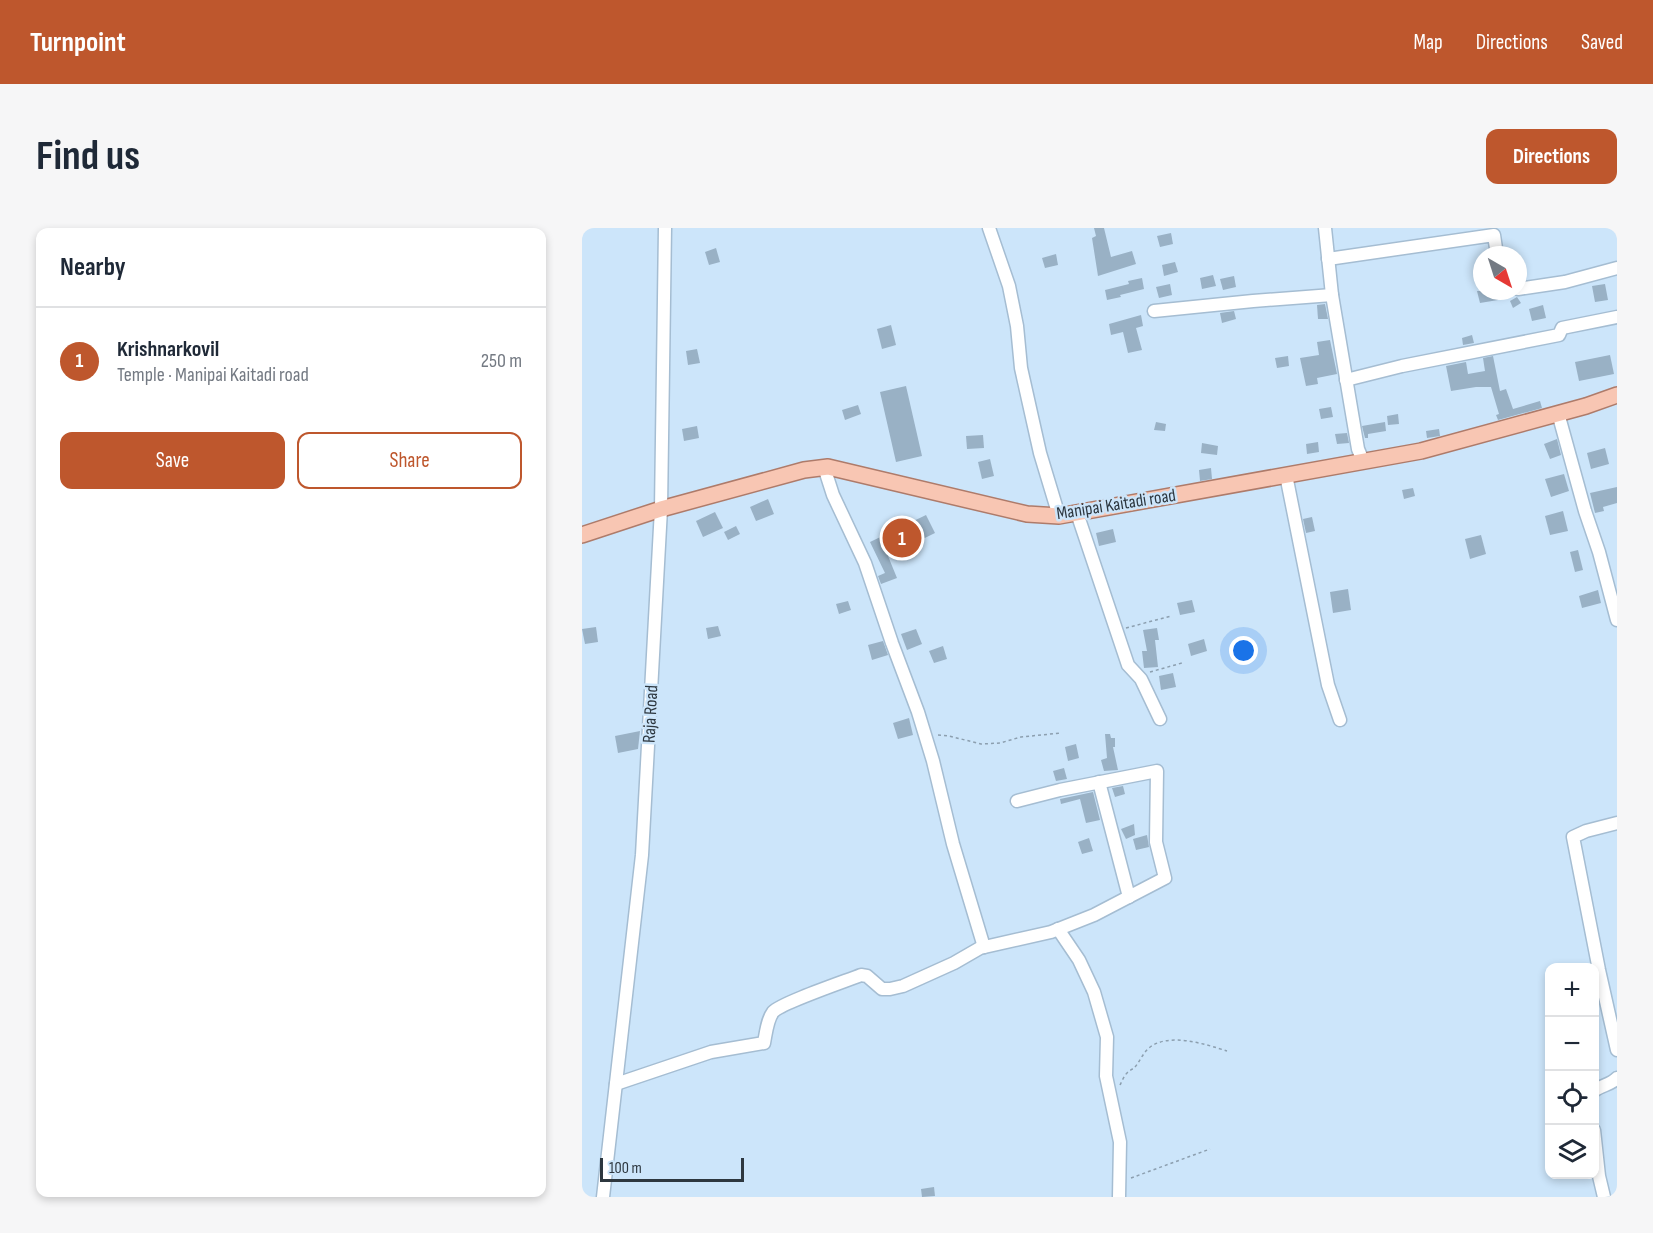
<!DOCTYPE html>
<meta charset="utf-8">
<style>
:root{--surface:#fff;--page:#f6f6f7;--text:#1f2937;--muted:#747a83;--line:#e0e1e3;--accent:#be572d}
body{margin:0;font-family:"Sofia Sans Condensed",sans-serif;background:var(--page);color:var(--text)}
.controls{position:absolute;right:18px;bottom:18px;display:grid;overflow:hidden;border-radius:12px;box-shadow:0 3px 9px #0003}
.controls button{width:54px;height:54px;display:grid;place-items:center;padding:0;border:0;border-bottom:2px solid var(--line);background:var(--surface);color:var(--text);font:30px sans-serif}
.compass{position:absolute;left:891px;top:18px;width:54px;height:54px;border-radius:50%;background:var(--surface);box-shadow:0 3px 9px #0003;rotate:141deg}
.scale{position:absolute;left:18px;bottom:15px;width:144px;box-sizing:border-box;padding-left:6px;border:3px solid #2d373f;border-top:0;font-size:16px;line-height:21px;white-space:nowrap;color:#2d373f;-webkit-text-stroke:4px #cce5fa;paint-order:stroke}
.you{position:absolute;left:662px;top:423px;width:21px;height:21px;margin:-15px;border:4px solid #fff;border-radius:50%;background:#1a73e8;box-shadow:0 0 0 9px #1a73e833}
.badge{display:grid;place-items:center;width:39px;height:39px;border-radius:50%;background:var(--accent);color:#fff;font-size:20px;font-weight:700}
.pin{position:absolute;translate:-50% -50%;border:3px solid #fff;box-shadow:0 2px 6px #0006}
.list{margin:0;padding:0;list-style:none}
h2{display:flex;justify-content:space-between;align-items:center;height:78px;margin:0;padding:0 24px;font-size:26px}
h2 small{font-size:20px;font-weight:400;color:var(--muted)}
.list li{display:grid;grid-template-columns:39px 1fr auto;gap:18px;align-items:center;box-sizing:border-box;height:108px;padding:0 24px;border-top:2px solid var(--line)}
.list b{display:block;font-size:22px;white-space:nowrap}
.list p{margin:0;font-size:20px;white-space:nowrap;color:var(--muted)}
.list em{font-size:20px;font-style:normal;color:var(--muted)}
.actions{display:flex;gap:12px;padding:18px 24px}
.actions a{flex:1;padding:14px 0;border:2px solid var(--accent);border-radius:12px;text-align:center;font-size:21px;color:var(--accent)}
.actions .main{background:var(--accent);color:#fff}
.icon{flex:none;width:33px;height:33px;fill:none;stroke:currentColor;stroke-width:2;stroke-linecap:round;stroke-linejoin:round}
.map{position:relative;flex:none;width:1035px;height:969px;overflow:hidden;border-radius:12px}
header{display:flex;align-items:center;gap:36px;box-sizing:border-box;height:84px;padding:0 30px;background:var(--accent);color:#fff}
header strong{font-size:28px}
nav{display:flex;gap:33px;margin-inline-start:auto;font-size:21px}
.intro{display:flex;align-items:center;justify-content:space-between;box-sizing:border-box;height:144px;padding:0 36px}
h1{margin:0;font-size:42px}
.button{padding:15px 27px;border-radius:12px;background:var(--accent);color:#fff;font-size:21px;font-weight:700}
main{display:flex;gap:36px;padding:0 36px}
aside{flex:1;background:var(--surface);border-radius:12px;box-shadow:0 3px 9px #0003}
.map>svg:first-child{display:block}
</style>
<header>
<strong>Turnpoint</strong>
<nav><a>Map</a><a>Directions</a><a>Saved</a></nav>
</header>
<div class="intro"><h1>Find us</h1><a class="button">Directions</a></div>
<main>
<aside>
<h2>Nearby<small></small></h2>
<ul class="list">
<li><span class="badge">1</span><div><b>Krishnarkovil</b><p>Temple · Manipai Kaitadi road</p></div><em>250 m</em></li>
</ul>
<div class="actions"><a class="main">Save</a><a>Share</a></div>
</aside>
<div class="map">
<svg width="1035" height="969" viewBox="0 0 1035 969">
<rect width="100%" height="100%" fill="#cce5fa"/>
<g fill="#99b1c5">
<path d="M512,0H522L529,29L550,23L554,36L516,48L510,10L514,8Z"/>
<path d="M589,5L591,16L578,19L575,8Z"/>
<path d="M134,20L138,34L127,37L123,24Z"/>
<path d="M474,26L476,37L463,40L460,30Z"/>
<path d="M593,34L596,44L582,48L580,37Z"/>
<path d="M631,47L634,58L620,61L618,50Z"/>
<path d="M652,48L654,59L641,62L638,51Z"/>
<path d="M560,50L562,61L538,67L539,69L525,72L523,62L547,56L546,53Z"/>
<path d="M588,56L590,67L577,70L574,59Z"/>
<path d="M1023,56L1026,72L1013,74L1010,58Z"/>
<path d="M895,63H914L916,72L898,75Z"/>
<path d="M935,69L939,75L931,80L928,73Z"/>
<path d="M743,76L746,91H736L735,77Z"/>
<path d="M961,77L964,90L950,93L947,81Z"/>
<path d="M652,83L654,91L640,95L638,85Z"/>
<path d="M559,87L561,98L554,100L560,122L546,125L541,104L529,107L527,96Z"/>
<path d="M309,97L314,117L300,121L295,101Z"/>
<path d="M890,107L892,115L881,117L880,110Z"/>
<path d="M748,112L755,146L735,150L736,156L724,158L718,130L737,127L735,114Z"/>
<path d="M115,121L118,135L106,137L104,123Z"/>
<path d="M1028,127L1032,146L997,153L993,134Z"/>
<path d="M706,128L707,138L695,140L693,130Z"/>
<path d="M911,128L918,163L924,161L931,181L958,173L960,180L916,192L914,187L917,186L909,159H894L869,163L864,138L884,134L886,146L903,143L901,130Z"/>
<path d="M324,158L340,228L314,234L298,164Z"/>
<path d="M276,177L279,186L263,192L260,182Z"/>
<path d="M749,179L751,189L739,191L737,181Z"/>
<path d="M816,186L817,196L806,197L805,188Z"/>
<path d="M574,194L584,196L583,203L572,202Z"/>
<path d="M803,194L804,203L786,206V210H783L780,198Z"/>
<path d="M115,198L117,210L102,213L100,201Z"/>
<path d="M857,201L858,208L845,210L844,203Z"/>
<path d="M765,205L767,215L755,216L753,206Z"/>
<path d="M401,207L402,220L385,221L384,208Z"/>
<path d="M975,211L979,227L968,231L962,216Z"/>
<path d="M736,214L737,224L725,226L724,216Z"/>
<path d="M620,215L636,218L635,227L619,225Z"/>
<path d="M1023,220L1027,236L1009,241L1005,225Z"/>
<path d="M408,231L412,248L400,251L396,234Z"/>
<path d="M629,240L630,251L618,253L617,242Z"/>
<path d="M982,246L987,263L969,269L963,251Z"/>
<path d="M1035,259V275L1021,279L1022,283L1013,285L1008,265Z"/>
<path d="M831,260L833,268L822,271L820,262Z"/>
<path d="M186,271L192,286L174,293L168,279Z"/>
<path d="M981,283L986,303L968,307L963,288Z"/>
<path d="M133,284L141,300L121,309L114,293Z"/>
<path d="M344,287L353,305L306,328L315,350L299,356L296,348L303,345L288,314Z"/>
<path d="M730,289L733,303L724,305L721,291Z"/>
<path d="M154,298L158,306L146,312L142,304Z"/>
<path d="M531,301L534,314L517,318L514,305Z"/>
<path d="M899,307L904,326L888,331L883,311Z"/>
<path d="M996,322L1001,342L993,344L988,324Z"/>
<path d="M766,361L769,382L751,385L748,364Z"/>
<path d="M1016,362L1019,375L1000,380L997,368Z"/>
<path d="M610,372L613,384L598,387L595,375Z"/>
<path d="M266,373L269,382L257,386L254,376Z"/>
<path d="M136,398L139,408L126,411L124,400Z"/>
<path d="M14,399L16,414L3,416L0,401Z"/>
<path d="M575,400L577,412H573L576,439L562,440L560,423H565L561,402Z"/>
<path d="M334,401L340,416L325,422L319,406Z"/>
<path d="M622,411L625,423L609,428L606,416Z"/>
<path d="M301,413L306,427L290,432L286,417Z"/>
<path d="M361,418L365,431L352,435L347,423Z"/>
<path d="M591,445L594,459L579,462L577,448Z"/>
<path d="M327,490L331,507L316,511L311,495Z"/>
<path d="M58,503L56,521L36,525L33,508Z"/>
<path d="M523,506H528L529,510H533V519H531L536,542L522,543L519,532L525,530Z"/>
<path d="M494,516L497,530L486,533L483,519Z"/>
<path d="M482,540L485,551L474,553L471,543Z"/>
<path d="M541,558L543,566L533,569L530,560Z"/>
<path d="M511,564L518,592L504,595L498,571L479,576L478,571Z"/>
<path d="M552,596L553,607L544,611L539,601Z"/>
<path d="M565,607L567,619L554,622L551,611Z"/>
<path d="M507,610L511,623L500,626L496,614Z"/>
<path d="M352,959L353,968L340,969L339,961Z"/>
</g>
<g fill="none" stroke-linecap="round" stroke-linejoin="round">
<g stroke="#a5bdd2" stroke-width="15">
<g id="minor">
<path d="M407,0L427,58L435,98L439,140L458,225L477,288"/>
<path d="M743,0L750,67L776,221L781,233"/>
<path d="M746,31L912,7L915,27"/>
<path d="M936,61L983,54L1035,40"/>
<path d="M922,63H923"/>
<path d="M572,83L671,73L750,67"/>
<path d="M764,152L820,138L977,107L980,100L1035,89"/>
<path d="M976,185L1003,283L1017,324L1035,392"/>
<path d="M242,239L251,267L283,335L310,415L336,484L351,533L371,616L402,719"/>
<path d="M704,247L746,457L758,492"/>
<path d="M495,285L546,437L559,451L578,491"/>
<path d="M517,554L547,669"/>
<path d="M1035,595L1004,603L991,609L1017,742L1035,822"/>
<path d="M476,701L497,732L512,764L525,809L524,848L538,914L537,969"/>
<path d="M34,856L129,824L182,815C184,805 185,792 191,784C199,775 264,753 279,747L285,748L300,761H308L321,758L372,735L398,720L469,704L512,687L583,650L574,614L575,543L478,562L435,573"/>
<path d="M1012,863C1019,857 1029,857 1035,850"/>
<path d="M1012,902L1017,948L1022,969"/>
<path d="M21,969L60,627L79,281L83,0"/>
</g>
</g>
<g stroke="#ae7b6a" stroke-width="18">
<path id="major" d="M0,307L79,281L222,242L246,239L445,286L477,288L839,223L1004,178L1035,167"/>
</g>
<g stroke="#8c9faf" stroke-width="1.5" stroke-dasharray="3 3" stroke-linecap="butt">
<path d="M544,400L589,388"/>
<path d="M568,444L600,435"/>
<path d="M356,507L367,508L399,516L418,515L439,509L479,505"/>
<path d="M538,857C540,853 542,848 545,845C548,842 551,841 553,839C558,833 561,825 567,820C586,804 623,816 645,823"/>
<path d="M549,950L628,921"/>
</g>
<use href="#minor" stroke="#fff" stroke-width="12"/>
<use href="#major" stroke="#f8c6b3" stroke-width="15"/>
</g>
<g text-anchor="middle" stroke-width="5" stroke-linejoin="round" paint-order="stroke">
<g font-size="18" fill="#2d373f" stroke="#cce5fa">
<text transform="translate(534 276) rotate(-9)" y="6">Manipai Kaitadi road</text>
<text transform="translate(68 486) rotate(-87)" y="6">Raja Road</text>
</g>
</g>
</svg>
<div class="controls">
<button>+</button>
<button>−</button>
<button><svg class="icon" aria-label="locate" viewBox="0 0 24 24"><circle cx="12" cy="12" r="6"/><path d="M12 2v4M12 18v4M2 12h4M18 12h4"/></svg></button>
<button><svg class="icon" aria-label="layers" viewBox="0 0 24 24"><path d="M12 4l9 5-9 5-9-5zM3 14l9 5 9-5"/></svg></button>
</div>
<svg class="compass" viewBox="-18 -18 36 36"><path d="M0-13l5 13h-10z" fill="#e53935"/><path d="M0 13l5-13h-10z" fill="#747a83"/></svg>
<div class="scale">100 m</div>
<div class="you"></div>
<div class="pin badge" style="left:320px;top:310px">1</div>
</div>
</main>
